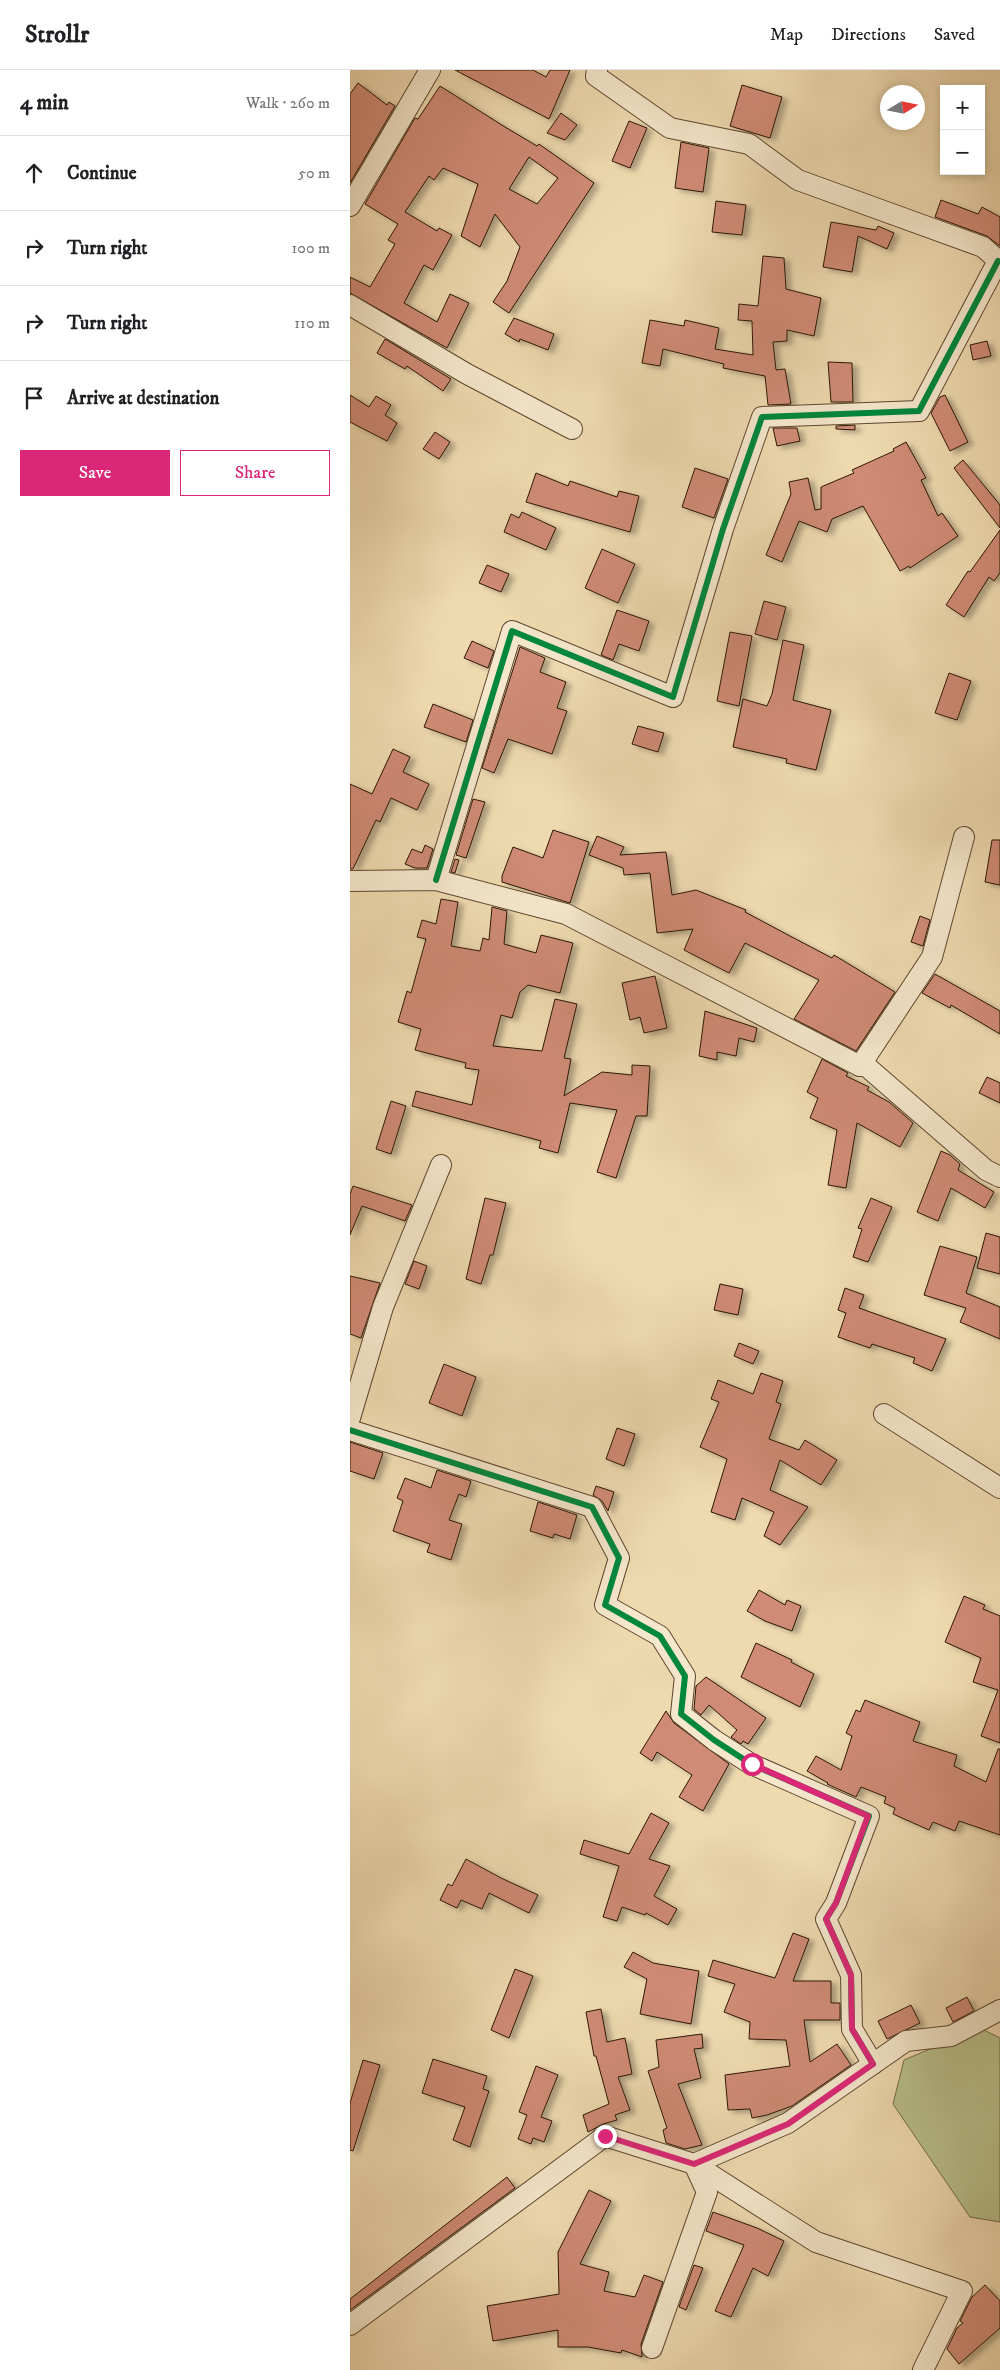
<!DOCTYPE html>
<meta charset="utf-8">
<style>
:root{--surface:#fff;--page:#f2f2f2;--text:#202124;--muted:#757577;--line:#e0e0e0;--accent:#db2777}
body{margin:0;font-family:"IM FELL DW Pica",serif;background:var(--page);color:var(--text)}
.controls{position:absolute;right:15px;top:15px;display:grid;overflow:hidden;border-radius:0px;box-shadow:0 2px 8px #0003}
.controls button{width:45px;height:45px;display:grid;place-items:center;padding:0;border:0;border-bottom:1px solid var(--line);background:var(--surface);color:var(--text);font:25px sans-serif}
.compass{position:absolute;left:530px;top:15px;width:45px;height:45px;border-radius:50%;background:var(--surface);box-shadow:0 2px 8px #0003;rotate:80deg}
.stop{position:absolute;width:15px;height:15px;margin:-11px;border:4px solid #db2777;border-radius:50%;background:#fff}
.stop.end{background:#db2777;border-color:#fff;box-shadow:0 1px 5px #0008}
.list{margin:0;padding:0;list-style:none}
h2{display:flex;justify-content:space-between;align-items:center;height:65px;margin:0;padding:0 20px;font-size:21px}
h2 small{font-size:16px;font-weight:400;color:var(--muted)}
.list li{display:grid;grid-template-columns:32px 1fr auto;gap:15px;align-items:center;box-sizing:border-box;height:75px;padding:0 20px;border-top:1px solid var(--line)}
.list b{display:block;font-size:19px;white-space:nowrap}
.list em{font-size:16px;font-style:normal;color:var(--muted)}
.actions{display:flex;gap:10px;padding:15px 20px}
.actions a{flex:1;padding:11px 0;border:1px solid var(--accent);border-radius:0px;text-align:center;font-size:18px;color:var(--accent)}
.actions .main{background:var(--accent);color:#fff}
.icon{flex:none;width:28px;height:28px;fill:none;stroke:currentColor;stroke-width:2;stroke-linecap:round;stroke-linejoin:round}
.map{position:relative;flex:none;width:650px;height:2300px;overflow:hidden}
header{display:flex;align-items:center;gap:30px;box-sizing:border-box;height:70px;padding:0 25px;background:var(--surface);border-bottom:1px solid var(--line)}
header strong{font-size:24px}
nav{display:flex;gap:28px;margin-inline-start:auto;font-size:18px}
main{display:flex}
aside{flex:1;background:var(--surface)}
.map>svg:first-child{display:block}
</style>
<header>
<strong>Strollr</strong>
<nav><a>Map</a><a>Directions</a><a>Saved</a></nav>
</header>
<main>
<aside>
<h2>4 min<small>Walk · 260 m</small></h2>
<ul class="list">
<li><svg class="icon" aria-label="ahead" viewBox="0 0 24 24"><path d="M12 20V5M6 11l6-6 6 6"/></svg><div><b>Continue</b></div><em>50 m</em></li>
<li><svg class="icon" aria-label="right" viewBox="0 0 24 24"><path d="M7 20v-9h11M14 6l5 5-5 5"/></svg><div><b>Turn right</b></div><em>100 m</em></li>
<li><svg class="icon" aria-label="right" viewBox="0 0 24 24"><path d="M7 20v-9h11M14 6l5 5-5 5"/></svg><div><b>Turn right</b></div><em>110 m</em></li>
<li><svg class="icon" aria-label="arrive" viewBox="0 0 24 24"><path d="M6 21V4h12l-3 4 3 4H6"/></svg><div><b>Arrive at destination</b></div></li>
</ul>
<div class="actions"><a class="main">Save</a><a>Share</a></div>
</aside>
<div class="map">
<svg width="650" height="2300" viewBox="0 0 650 2300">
<defs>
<filter id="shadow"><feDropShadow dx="5.5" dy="3" stdDeviation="2.5" flood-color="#0004"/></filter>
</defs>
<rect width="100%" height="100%" fill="#efdab0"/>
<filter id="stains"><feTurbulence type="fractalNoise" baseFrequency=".004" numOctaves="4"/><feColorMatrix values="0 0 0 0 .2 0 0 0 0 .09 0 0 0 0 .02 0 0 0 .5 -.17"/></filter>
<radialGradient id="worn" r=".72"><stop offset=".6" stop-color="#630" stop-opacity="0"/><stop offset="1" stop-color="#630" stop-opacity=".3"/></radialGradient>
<path fill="#b9c08b" stroke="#726b47" d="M630,1958L650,1968V2152L620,2147L543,2034L554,1990Z"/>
<g fill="#cf8b75" stroke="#2c1603" fill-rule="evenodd" filter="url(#shadow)">
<path d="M105,0H183L196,7L200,0H220L199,49Z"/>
<path d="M8,13L37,35L39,32L45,36L0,113V24Z"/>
<path d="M392,15L432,27L420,68L380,56Z"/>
<path d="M90,16L155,57L187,76L189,74L244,113L159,243L143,232L157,211L170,177L145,144L130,177L111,166L128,114L93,98L84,110L79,106L55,142L87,161L89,158L102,165L83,200L74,195L54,233L87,252L100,224L119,233L97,278L0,223V207L20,217L45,174L38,170L48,154L15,134L65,48L68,49ZM179,87L208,108L187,134L159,119Z"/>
<path d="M211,43L227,55L215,70L197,63Z"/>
<path d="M279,51L297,58L280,98L262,91Z"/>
<path d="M331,72L359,78L353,122L325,118Z"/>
<path d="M591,130L628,144L632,137L650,147V176L637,166L585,147Z"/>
<path d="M366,131L396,135L392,165L362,162Z"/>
<path d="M481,152L526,160L528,156L544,163L537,179L508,166L502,202L473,197Z"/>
<path d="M413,186L434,188L436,219L471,228L464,266L437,260V271L423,272L426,300L435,299L441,334L418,335L415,306L373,298L374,294L313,279L310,296L292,293L300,250L334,256L335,250L369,258L365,279L403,285L402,251L388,250L389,234L408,236Z"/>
<path d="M164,248L204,264L198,280L170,269L169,272L155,264Z"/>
<path d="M35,269L101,309L93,321L57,296L55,299L27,283Z"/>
<path d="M637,271L641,286L623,290L620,275Z"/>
<path d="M478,292L502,293L503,332H481Z"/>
<path d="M0,325L19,337L26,326L41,335L35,345L47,353L37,371L0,352Z"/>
<path d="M595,325L618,372L600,381L581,343L590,327Z"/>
<path d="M505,355V360L486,359V356Z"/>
<path d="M423,358H447L450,371L427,376Z"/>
<path d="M85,362L100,372L89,389L73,379Z"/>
<path d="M556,372L576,408L571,410L588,446L592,443L608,466L560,498L559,496L550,501L513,436L482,449L477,462L449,451L432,492L416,485L441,424L439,412L458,408L465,440L471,439V417L504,403L502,400L544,381L543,379Z"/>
<path d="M613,390L650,435V458L604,398Z"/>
<path d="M345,398L378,409L364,448L332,437Z"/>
<path d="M186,403L218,416L220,411L267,427L269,421L289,426L280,462L176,432Z"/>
<path d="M172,442L206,458L196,480L154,462L161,444L169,448Z"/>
<path d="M650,460V503L644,511L639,507L614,547L596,535L618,501L620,502Z"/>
<path d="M252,479L285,494L268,533L235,518Z"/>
<path d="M137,495L159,504L151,522L129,513Z"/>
<path d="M414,531L436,537L427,570L405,564Z"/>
<path d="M267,540L299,551L289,581L269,574L263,590L251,585Z"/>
<path d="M380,562L402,566L389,636L367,631Z"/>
<path d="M433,570L454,575L443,630L481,640L466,700L436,693L437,689L383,677L393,629L417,636L422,624Z"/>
<path d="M122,571L144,581L138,598L114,588Z"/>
<path d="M170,577L195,588L190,602L216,612L207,638L217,641L202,684L158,669L144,703L132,698Z"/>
<path d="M599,603L621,611L607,650L585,643Z"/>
<path d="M83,634L123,650L116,672L74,657Z"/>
<path d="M288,656L314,663L308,682L282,674Z"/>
<path d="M43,679L60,687L53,702L79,714L67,740L41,728L30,752L26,750L3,799H0V714L22,724Z"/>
<path d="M123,729L135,732L116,788L106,785Z"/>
<path d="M203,760L239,772L220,833L152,812V806L163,777L193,788Z"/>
<path d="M247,766L274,777L270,785L316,782L322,825L346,820L396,840L395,842L440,866L482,888L484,885L545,922L506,981L444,949L469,910L395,873L379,903L334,880L343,859L307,863L300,803L274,805L273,798L239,785Z"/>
<path d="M642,770H650V815L635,812Z"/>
<path d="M75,775L83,779L77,798H65L55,794L62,779L72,783Z"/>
<path d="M105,789L109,790L105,803L101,802Z"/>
<path d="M91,829L108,832L101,876L130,881L133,868L139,870L142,837L157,841L154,874L186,883L191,865L223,873L210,923L178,915L170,922L162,948L151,945L143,976L192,981L205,929L227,934L214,988L221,989L214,1026L252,1002L282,1005V995L300,996L297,1046H286L266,1108L247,1102L267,1040L220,1033L208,1083L189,1078L191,1071L62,1036L66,1021L122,1035L129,1000L115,998L116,993L65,980L71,959L48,952L57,921L61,923L76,869L67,867L72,850L86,854Z"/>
<path d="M570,846L580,850L573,876L561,872Z"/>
<path d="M585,904L650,941V964L601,935L600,938L572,923Z"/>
<path d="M305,906L317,958L294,963L290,947L280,950L272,913Z"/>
<path d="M355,941L407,958L404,972L389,968L386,986L367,982V990L349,986Z"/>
<path d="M472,989L498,1003L496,1006L519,1017L517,1020L539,1032L563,1053L550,1077L507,1053L496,1118L478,1115L487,1060L460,1048L468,1028L457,1022Z"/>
<path d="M637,1007L650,1013V1033L629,1023Z"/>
<path d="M41,1031L56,1036L41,1084L26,1079Z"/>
<path d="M591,1081L600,1085L610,1094L608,1100L644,1122L635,1138L601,1118L588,1151L567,1142Z"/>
<path d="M3,1116L62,1135L55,1151L12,1136L0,1165V1124Z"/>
<path d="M135,1128L156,1133L143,1185H140L131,1214L116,1209Z"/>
<path d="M521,1128L542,1137L518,1192L503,1187L512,1159L508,1158Z"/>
<path d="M636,1163L650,1167V1204L627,1198Z"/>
<path d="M590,1176L627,1187L616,1223L650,1237V1269L610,1252L616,1238L574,1225Z"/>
<path d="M64,1191L77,1196L69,1219L55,1214Z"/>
<path d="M0,1206L30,1213L11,1268L0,1264Z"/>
<path d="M370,1214L393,1219L388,1245L364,1240Z"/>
<path d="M495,1218L514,1225L509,1238L596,1269L582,1301L563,1293L565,1288L522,1274L520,1278L488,1267L496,1243L488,1240Z"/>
<path d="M389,1273L409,1281L403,1294L384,1286Z"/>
<path d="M94,1294L126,1307L112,1346L79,1333Z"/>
<path d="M411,1303L433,1311L426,1332L431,1334L419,1369L449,1380L455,1370L487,1390L471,1415L430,1390L420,1420L458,1437L430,1475L414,1466L424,1442L392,1428L385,1450L361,1442L377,1389L350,1377L369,1332L361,1329L368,1310L403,1324Z"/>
<path d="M267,1358L285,1364L274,1396L256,1389Z"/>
<path d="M0,1372L33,1383L24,1409L0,1401Z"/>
<path d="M87,1400L121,1411L116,1427L109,1424L99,1450L112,1454L101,1490L77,1482L80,1474L43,1461L53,1431L47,1428L55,1408L81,1418Z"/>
<path d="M246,1416L264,1422L258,1441L252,1431L243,1425Z"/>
<path d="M188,1432L227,1445L220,1469L204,1464L203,1468L180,1461Z"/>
<path d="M409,1520L435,1535L437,1530L451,1536L442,1561L415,1551L397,1541Z"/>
<path d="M614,1526L635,1535L633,1539L650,1546V1673L631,1666L648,1620L623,1612L631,1588L595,1572Z"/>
<path d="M406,1573L442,1590L441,1592L464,1604L450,1637L391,1607Z"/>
<path d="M356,1607L416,1648L398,1674L393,1671L391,1674L381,1667L387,1660L359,1635L351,1645L344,1639L346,1616Z"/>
<path d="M515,1630L570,1652L563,1671L607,1685L604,1696L636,1712L648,1679H650V1765L609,1751L605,1761L583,1752L579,1760L543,1744L545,1738L534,1733L536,1727L511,1717L506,1727L477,1714L478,1713L457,1701L466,1686L491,1700L502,1666L496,1663L506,1640L510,1642Z"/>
<path d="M316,1641L324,1653L379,1694L353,1741L329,1727L342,1705L307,1682L302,1691L290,1683Z"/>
<path d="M301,1743L319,1753L299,1789L320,1796L304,1826L327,1839L318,1855L296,1843L295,1845L272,1837L267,1851L253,1847L269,1796L230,1784L234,1770L279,1784Z"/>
<path d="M116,1789L151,1808L188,1825L179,1843L139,1823L132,1839L111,1830L107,1838L90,1830L98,1814L102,1816Z"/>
<path d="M443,1863L459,1869L443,1911H481V1933H490V1950H454L460,1992L487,1974L501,1995L442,2036L417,2045L402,2048L400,2039L378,2040L375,2005L440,1996L436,1970L399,1969L400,1952L374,1942L385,1914L358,1906L363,1890L425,1908Z"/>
<path d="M283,1882L303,1893L349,1901L341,1954L290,1944L297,1909L274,1897Z"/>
<path d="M165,1899L183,1906L159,1968L141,1960Z"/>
<path d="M617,1927L624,1941L603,1952L596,1938Z"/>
<path d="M561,1935L570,1953L537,1969L528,1951Z"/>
<path d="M251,1939L257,1972L275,1968L282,2004L268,2007L280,2040L265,2045L267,2050L253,2054L238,2062L233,2045L259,2034L246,1986H244L236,1942Z"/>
<path d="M352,1964L353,1978L344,1979L351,2008L328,2014L352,2075L335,2079L316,2073L313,2060L317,2058L298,2001L309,1997L306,1970Z"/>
<path d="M83,1989L137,2006L133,2019L139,2021L120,2077L103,2070L115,2037L72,2023Z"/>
<path d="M13,1990L30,1995L3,2081L0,2080V2033Z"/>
<path d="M186,1996L208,2005L191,2047L202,2051L194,2072L183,2068L181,2074L168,2069L177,2045L169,2042Z"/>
<path d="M157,2107L165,2118L0,2240V2229Z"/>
<path d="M239,2120L261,2131L230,2194L259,2202L254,2221L285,2227L294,2205L313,2212L291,2274L292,2287L272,2280L271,2283L238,2277H208V2260L143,2271L137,2236L209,2224L208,2182Z"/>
<path d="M363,2142L407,2158L434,2171L418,2206L403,2198L381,2247L365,2241L394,2175L356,2161Z"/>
<path d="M344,2195L353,2198L336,2240L329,2237Z"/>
<path d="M635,2215L650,2231V2258L609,2294L597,2279L607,2258L613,2253L610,2251L622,2227Z"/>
</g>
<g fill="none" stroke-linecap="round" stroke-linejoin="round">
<g stroke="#5d472e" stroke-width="22">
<g id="minor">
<path d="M247,0L246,6L320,58L399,74L448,110L633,177L650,192"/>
<path d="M0,136L80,0"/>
<path d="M0,235L117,304L222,359"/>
<path d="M86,810L162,561L323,627L373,459L412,347L569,341L648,191"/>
<path d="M0,811L86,810L216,844L510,996H516L636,1100L650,1107"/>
<path d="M510,996L582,887L614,767"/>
<path d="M534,1344L650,1418"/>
<path d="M0,1348L33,1237L91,1095"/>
<path d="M0,1360L242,1437L269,1488L255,1535L310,1566L335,1606L331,1644L364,1670L401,1694L519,1746L486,1833L476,1849L501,1905L502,1959L523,1994"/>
<path d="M344,2094L466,2172L612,2221L573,2300"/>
<path d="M0,2255L255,2066L344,2094L438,2053L556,1971L601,1966L650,1940"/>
<path d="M302,2278L357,2122L344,2094"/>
</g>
</g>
<use href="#minor" stroke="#f5e7cc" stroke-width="20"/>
<g stroke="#f5e7cc" stroke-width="9">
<g id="cycleway">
<path d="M86,810L162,561L323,627L373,459L412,347L569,341L648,191"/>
<path d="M0,1360L242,1437L269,1488L255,1535L310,1566L335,1606L331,1644L364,1670L401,1694L519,1746L486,1833L476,1849L501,1905L502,1959L523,1994"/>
</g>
</g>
<use href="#cycleway" stroke="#00873e" stroke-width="6"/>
</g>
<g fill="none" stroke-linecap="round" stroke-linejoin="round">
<path stroke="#db2777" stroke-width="6" d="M255,2066L344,2094L438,2054L523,1994L502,1959L501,1905L476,1849L486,1833L518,1746L402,1694"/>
</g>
<rect width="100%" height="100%" filter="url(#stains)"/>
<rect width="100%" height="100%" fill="url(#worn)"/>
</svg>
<div class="controls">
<button>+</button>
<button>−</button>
</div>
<svg class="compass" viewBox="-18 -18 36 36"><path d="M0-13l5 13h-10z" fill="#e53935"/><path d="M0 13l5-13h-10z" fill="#757577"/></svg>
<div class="stop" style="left:402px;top:1694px"></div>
<div class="stop end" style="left:255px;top:2066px"></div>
</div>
</main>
